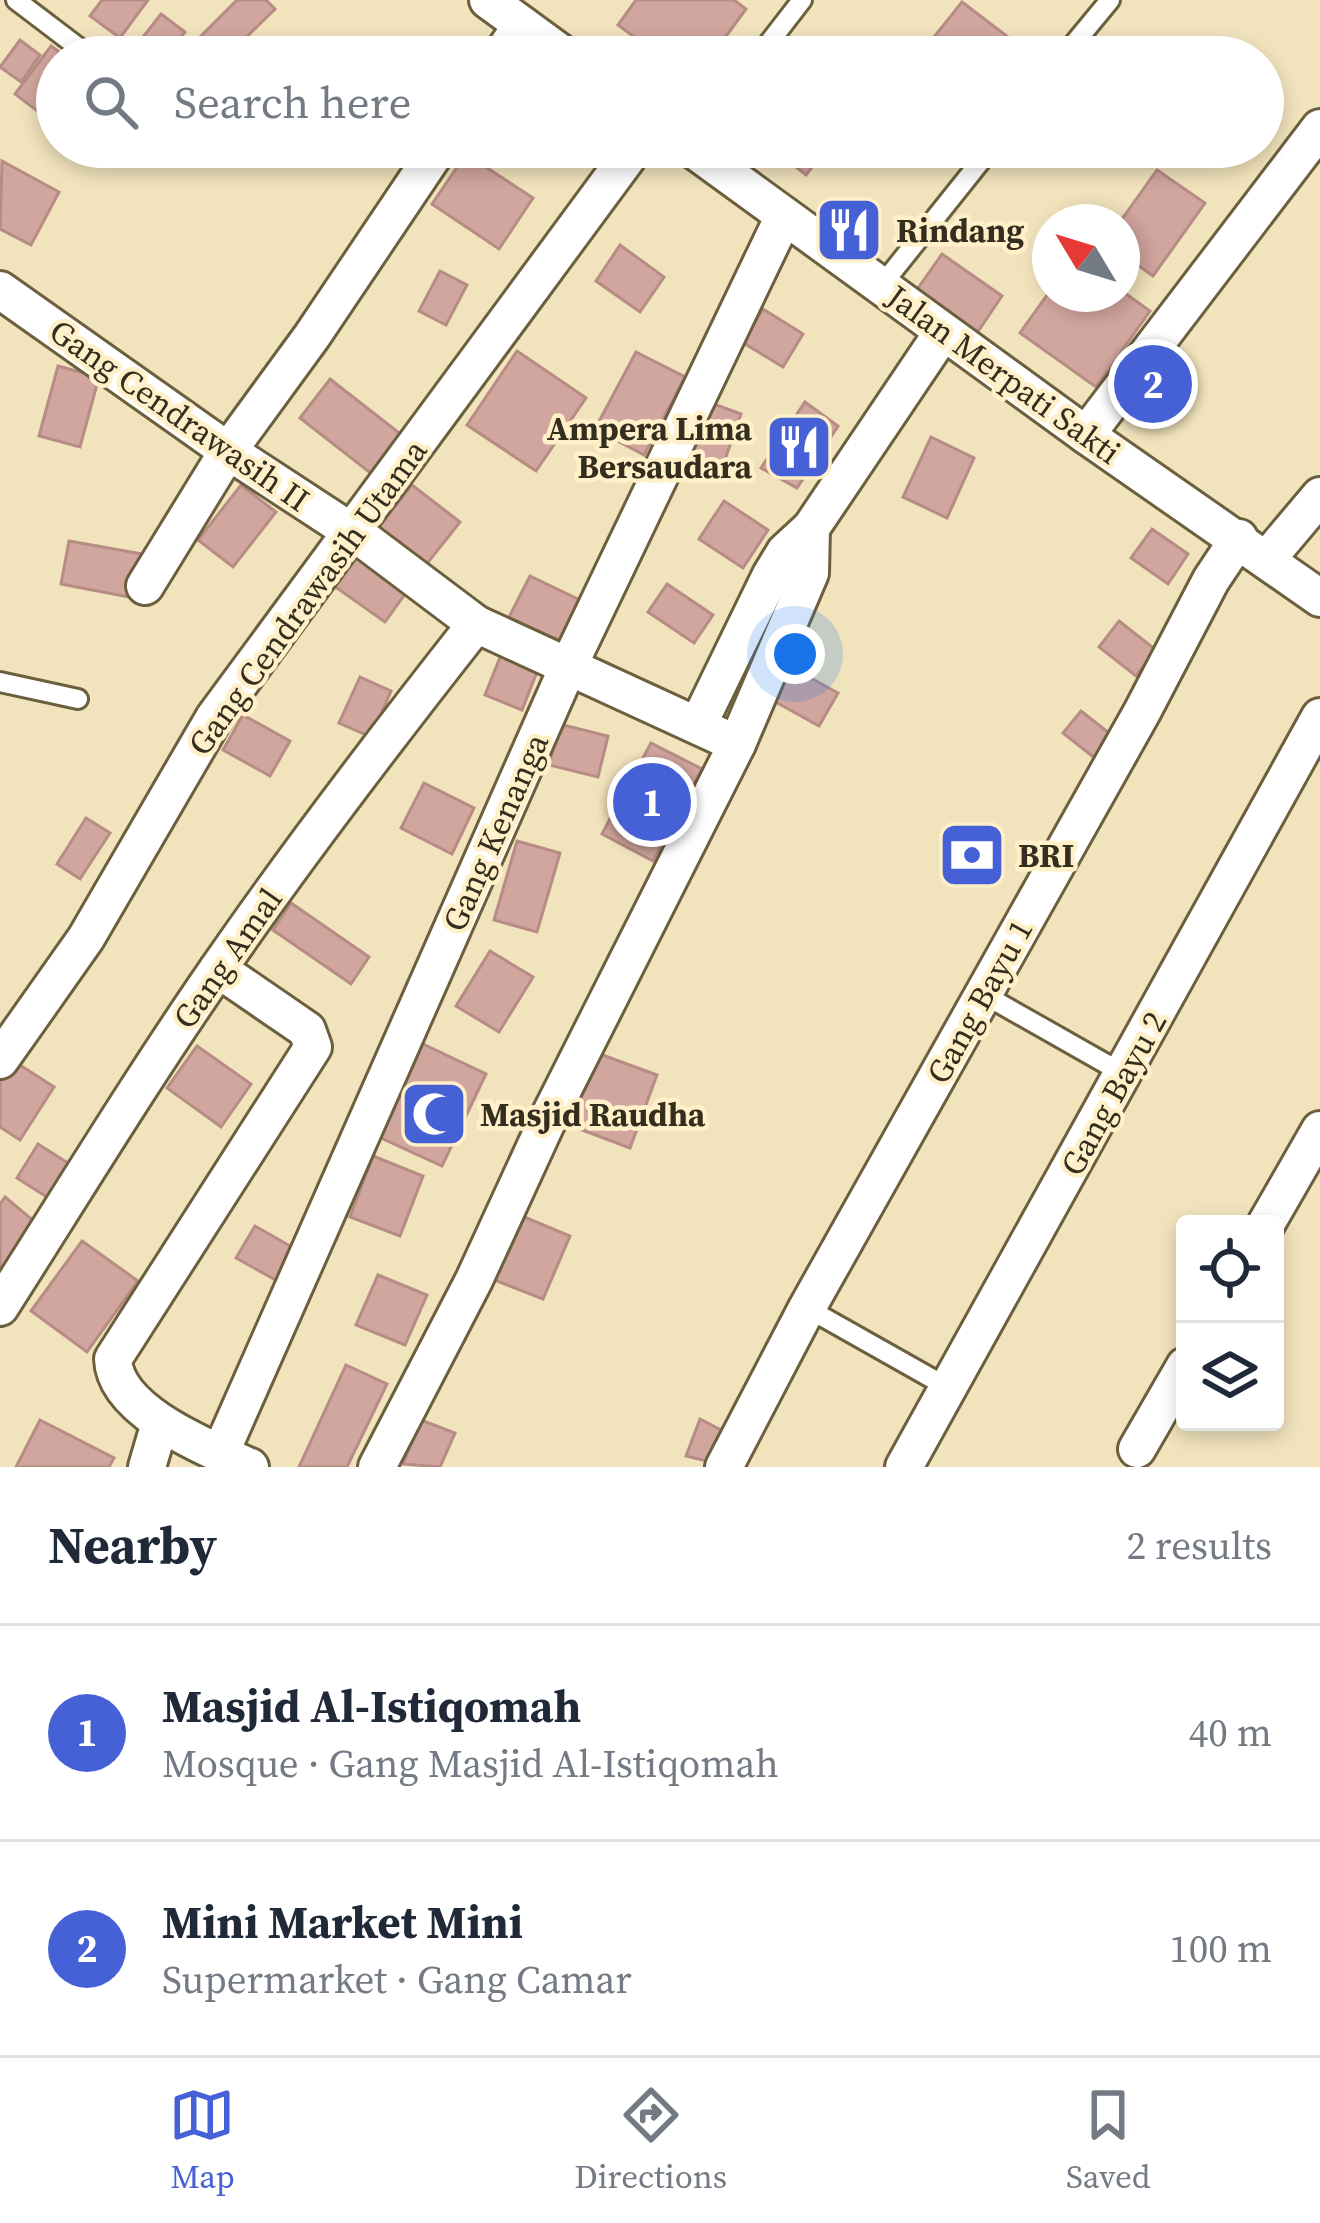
<!DOCTYPE html>
<meta charset="utf-8">
<style>
:root{--surface:#fff;--page:#f6f6f7;--text:#1f2937;--muted:#747a83;--line:#e0e1e3;--accent:#4661d5}
body{margin:0;font-family:"Source Serif 4",serif;background:var(--page);color:var(--text)}
.controls{position:absolute;right:36px;bottom:36px;display:grid;overflow:hidden;border-radius:12px;box-shadow:0 6px 18px #0003}
.controls button{width:108px;height:108px;display:grid;place-items:center;padding:0;border:0;border-bottom:3px solid var(--line);background:var(--surface);color:var(--text);font:60px sans-serif}
.compass{position:absolute;left:1032px;top:204px;width:108px;height:108px;border-radius:50%;background:var(--surface);box-shadow:0 6px 18px #0003;rotate:308deg}
.you{position:absolute;left:795px;top:654px;width:42px;height:42px;margin:-30px;border:9px solid #fff;border-radius:50%;background:#1a73e8;box-shadow:0 0 0 18px #1a73e833}
.badge{display:grid;place-items:center;width:78px;height:78px;border-radius:50%;background:var(--accent);color:#fff;font-size:39px;font-weight:700}
.pin{position:absolute;translate:-50% -50%;border:6px solid #fff;box-shadow:0 3px 12px #0006}
.list{margin:0;padding:0;list-style:none}
h2{display:flex;justify-content:space-between;align-items:center;height:156px;margin:0;padding:0 48px;font-size:51px}
h2 small{font-size:39px;font-weight:400;color:var(--muted)}
.list li{display:grid;grid-template-columns:78px 1fr auto;gap:36px;align-items:center;box-sizing:border-box;height:216px;padding:0 48px;border-top:3px solid var(--line)}
.list b{display:block;font-size:45px;white-space:nowrap}
.list p{margin:0;font-size:39px;white-space:nowrap;color:var(--muted)}
.list em{font-size:39px;font-style:normal;color:var(--muted)}
.icon{flex:none;width:66px;height:66px;fill:none;stroke:currentColor;stroke-width:2;stroke-linecap:round;stroke-linejoin:round}
.map{position:relative;flex:none;width:1320px;height:1467px;overflow:hidden}
.search{position:absolute;background:var(--surface);box-shadow:0 6px 18px #0003;left:36px;right:36px;top:36px;height:132px;display:flex;align-items:center;gap:30px;box-sizing:border-box;padding:0 42px;border-radius:66px;color:var(--muted);font-size:45px}
.sheet{height:588px;background:var(--surface)}
nav{display:flex;justify-content:space-around;align-items:center;box-sizing:border-box;height:168px;border-top:3px solid var(--line);background:var(--surface);font-size:33px;color:var(--muted)}
nav a{display:grid;justify-items:center;gap:6px}
nav .on{color:var(--accent)}
.map>svg:first-child{display:block}
</style>
<div class="map">
<svg width="1320" height="1467" viewBox="0 0 1320 1467">
<rect width="100%" height="100%" fill="#f1e3bc"/>
<g fill="#d1a69e" stroke="#b68c85" stroke-width="3">
<path d="M102,0H148L120,38L90,16Z"/>
<path d="M237,0H266L275,9L226,57H180Z"/>
<path d="M636,0H734L746,9L711,57H661L618,25Z"/>
<path d="M962,2L1033,56L918,57Z"/>
<path d="M161,14L185,32L166,55L143,37Z"/>
<path d="M20,40L40,55L21,82L0,67Z"/>
<path d="M51,46L66,57H57V90L40,113L15,94Z"/>
<path d="M783,147H828L806,175L778,153Z"/>
<path d="M466,154L533,198L499,249L432,204Z"/>
<path d="M2,161L59,192L31,245L0,229Z"/>
<path d="M1157,170L1205,203L1153,276L1122,254L1120,222Z"/>
<path d="M620,245L664,277L640,312L596,281Z"/>
<path d="M942,254L1002,296L977,333L916,291Z"/>
<path d="M440,271L467,285L446,325L419,311Z"/>
<path d="M1050,291H1122L1150,311L1096,387L1020,333Z"/>
<path d="M763,309L803,334L783,367L742,342Z"/>
<path d="M517,351L586,398L536,471L467,425Z"/>
<path d="M636,352L685,377L644,455L595,429Z"/>
<path d="M58,366L99,377L80,447L39,436Z"/>
<path d="M330,379L403,436L373,475L300,418Z"/>
<path d="M708,402L741,414L721,471L688,459Z"/>
<path d="M805,402L838,426L797,488L761,468Z"/>
<path d="M931,437L974,458L947,518L903,497Z"/>
<path d="M241,485L276,512L233,567L198,540Z"/>
<path d="M412,485L460,522L418,575L370,537Z"/>
<path d="M724,501L768,530L743,568L699,539Z"/>
<path d="M1152,529L1188,554L1168,584L1131,558Z"/>
<path d="M69,541L142,554L134,598L61,584Z"/>
<path d="M364,544L415,580L385,622L334,586Z"/>
<path d="M530,576L584,602L563,647L508,619Z"/>
<path d="M667,584L713,615L694,643L648,612Z"/>
<path d="M1119,621L1156,650L1136,676L1099,647Z"/>
<path d="M505,645L542,659L522,710L485,695Z"/>
<path d="M791,667L838,693L819,726L772,700Z"/>
<path d="M360,677L391,691L371,737L339,723Z"/>
<path d="M1081,711L1113,736L1096,759L1063,733Z"/>
<path d="M243,715L290,741L270,776L223,750Z"/>
<path d="M559,724L608,736L598,777L549,765Z"/>
<path d="M651,743L702,769L653,861L602,834Z"/>
<path d="M424,783L474,808L452,854L401,828Z"/>
<path d="M86,818L110,833L80,879L57,864Z"/>
<path d="M517,841L560,853L537,932L494,920Z"/>
<path d="M291,903L369,957L351,984L273,930Z"/>
<path d="M490,951L533,977L499,1032L456,1006Z"/>
<path d="M423,1044L486,1074L442,1166L379,1137Z"/>
<path d="M197,1046L251,1084L221,1127L167,1088Z"/>
<path d="M586,1049L657,1075L630,1148L558,1121Z"/>
<path d="M9,1058L54,1087L20,1140L0,1127V1073Z"/>
<path d="M38,1144L71,1165L50,1199L17,1178Z"/>
<path d="M373,1156L423,1176L400,1236L350,1217Z"/>
<path d="M5,1197L42,1228L0,1280V1204Z"/>
<path d="M510,1211L570,1236L543,1299L484,1276Z"/>
<path d="M255,1226L306,1255L288,1287L236,1258Z"/>
<path d="M82,1241L138,1281L87,1352L31,1311Z"/>
<path d="M378,1275L427,1295L405,1345L356,1325Z"/>
<path d="M346,1365L387,1384L347,1467H299Z"/>
<path d="M700,1419L727,1433L711,1462L686,1456Z"/>
<path d="M40,1420L114,1458L109,1467H16Z"/>
<path d="M421,1420L455,1433L440,1467L403,1464Z"/>
</g>
<g fill="none" stroke-linecap="round" stroke-linejoin="round">
<g stroke="#6c5f3d" stroke-width="24">
<g id="lane">
<path d="M16,0L91,57"/>
<path d="M758,57L802,0"/>
<path d="M1063,57L1110,0"/>
<path d="M881,286L992,147"/>
<path d="M0,682L78,699"/>
<path d="M983,994L1124,1074"/>
<path d="M807,1308L947,1387"/>
</g>
</g>
<g stroke="#6c5f3d" stroke-width="42">
<g id="street">
<path d="M488,0L566,57"/>
<path d="M500,57L522,25"/>
<path d="M690,147L1086,435L1320,598"/>
<path d="M0,290L228,451L367,542L476,624L737,744"/>
<path d="M1086,435L1320,128"/>
<path d="M1267,559L1320,496"/>
<path d="M145,586L228,451L312,336L439,147"/>
<path d="M698,725L771,575L785,552L811,528L943,332"/>
<path d="M218,969L307,1030L313,1047L113,1359C115,1412 208,1448 250,1467"/>
<path d="M0,1060L86,938L214,718L635,147"/>
<path d="M1266,1224L1320,1130"/>
<path d="M0,1307C72,1194 142,1079 218,969C300,850 387,737 476,624"/>
<path d="M1137,1449L1185,1366"/>
<path d="M220,1454L568,667L784,216"/>
<path d="M147,1467L160,1423"/>
<path d="M377,1467L474,1280L550,1115L737,744L810,573L811,528"/>
<path d="M724,1467L807,1308L1142,712L1211,580L1239,538"/>
<path d="M904,1467L1320,717"/>
</g>
</g>
<use href="#lane" stroke="#fff" stroke-width="18"/>
<use href="#street" stroke="#fff" stroke-width="36"/>
</g>
<defs>
<g id="restaurant-square" transform="scale(3.45)"><rect x="-9" y="-9" width="18" height="18" rx="4" fill="#4661d5" stroke="#fff0c9"/><path d="M-5-6h1v4h1v-4h1v4h1v-4h1v5L-1.5 .5V6h-2V.5L-5-1ZM5-6V6H3V1.5H1.5Q1.5-4 5-6Z" fill="#fff"/></g>
<g id="bank-square" transform="scale(3.45)"><rect x="-9" y="-9" width="18" height="18" rx="4" fill="#4661d5" stroke="#fff0c9"/><path d="M-6-4H6V4H-6ZM0-2.3a2.3 2.3 0 1 0 0 4.6a2.3 2.3 0 1 0 0-4.6Z" fill="#fff"/></g>
<g id="mosque-square" transform="scale(3.45)"><rect x="-9" y="-9" width="18" height="18" rx="4" fill="#4661d5" stroke="#fff0c9"/><path d="M3.5-4.9A6 6 0 1 0 3.5 4.9A5 5 0 1 1 3.5-4.9Z" fill="#fff"/></g>
</defs>
<g fill-rule="evenodd">
<use href="#restaurant-square" x="849" y="230"/>
<use href="#restaurant-square" x="799" y="447"/>
<use href="#bank-square" x="972" y="855"/>
<use href="#mosque-square" x="434" y="1114"/>
</g>
<g text-anchor="middle" stroke-width="9" stroke-linejoin="round" paint-order="stroke">
<g font-size="33" font-weight="bold" fill="#342e1f" stroke="#fff0c9" text-anchor="start">
<text x="896" y="242">Rindang</text>
<text x="752" y="440" text-anchor="end">Ampera Lima<tspan x="752" dy="38">Bersaudara</tspan></text>
<text x="1018" y="867">BRI</text>
<text x="480" y="1126">Masjid Raudha</text>
</g>
<g font-size="33" fill="#342e1f" stroke="#fff0c9">
<text transform="translate(1004 374) rotate(36)" y="12">Jalan Merpati Sakti</text>
<text transform="translate(180 415) rotate(35)" y="12">Gang Cendrawasih II</text>
<text transform="translate(307 597) rotate(-54)" y="12">Gang Cendrawasih Utama</text>
<text transform="translate(495 832) rotate(-66)" y="12">Gang Kenanga</text>
<text transform="translate(227 958) rotate(-55)" y="12">Gang Amal</text>
<text transform="translate(979 1001) rotate(-61)" y="12">Gang Bayu 1</text>
<text transform="translate(1113 1093) rotate(-61)" y="12">Gang Bayu 2</text>
</g>
</g>
</svg>
<div class="controls">
<button><svg class="icon" aria-label="locate" viewBox="0 0 24 24"><circle cx="12" cy="12" r="6"/><path d="M12 2v4M12 18v4M2 12h4M18 12h4"/></svg></button>
<button><svg class="icon" aria-label="layers" viewBox="0 0 24 24"><path d="M12 4l9 5-9 5-9-5zM3 14l9 5 9-5"/></svg></button>
</div>
<svg class="compass" viewBox="-18 -18 36 36"><path d="M0-13l5 13h-10z" fill="#e53935"/><path d="M0 13l5-13h-10z" fill="#747a83"/></svg>
<div class="you"></div>
<div class="pin badge" style="left:652px;top:802px">1</div>
<div class="pin badge" style="left:1153px;top:384px">2</div>
<div class="search"><svg class="icon" aria-label="search" viewBox="0 0 24 24"><circle cx="10" cy="10" r="6"/><path d="M15 15l6 6"/></svg>Search here</div>
</div>
<section class="sheet">
<h2>Nearby<small>2 results</small></h2>
<ul class="list">
<li><span class="badge">1</span><div><b>Masjid Al-Istiqomah</b><p>Mosque · Gang Masjid Al-Istiqomah</p></div><em>40 m</em></li>
<li><span class="badge">2</span><div><b>Mini Market Mini</b><p>Supermarket · Gang Camar</p></div><em>100 m</em></li>
</ul>
</section>
<nav>
<a class="on"><svg class="icon" aria-label="map" viewBox="0 0 24 24"><path d="M3 6l6-2 6 2 6-2v14l-6 2-6-2-6 2zM9 4v14M15 6v14"/></svg>Map</a>
<a><svg class="icon" aria-label="directions" viewBox="0 0 24 24"><path d="M12 3l9 9-9 9-9-9zM9 14v-3h6M13 9l2 2-2 2"/></svg>Directions</a>
<a><svg class="icon" aria-label="saved" viewBox="0 0 24 24"><path d="M7 4h10v16l-5-4-5 4z"/></svg>Saved</a>
</nav>
